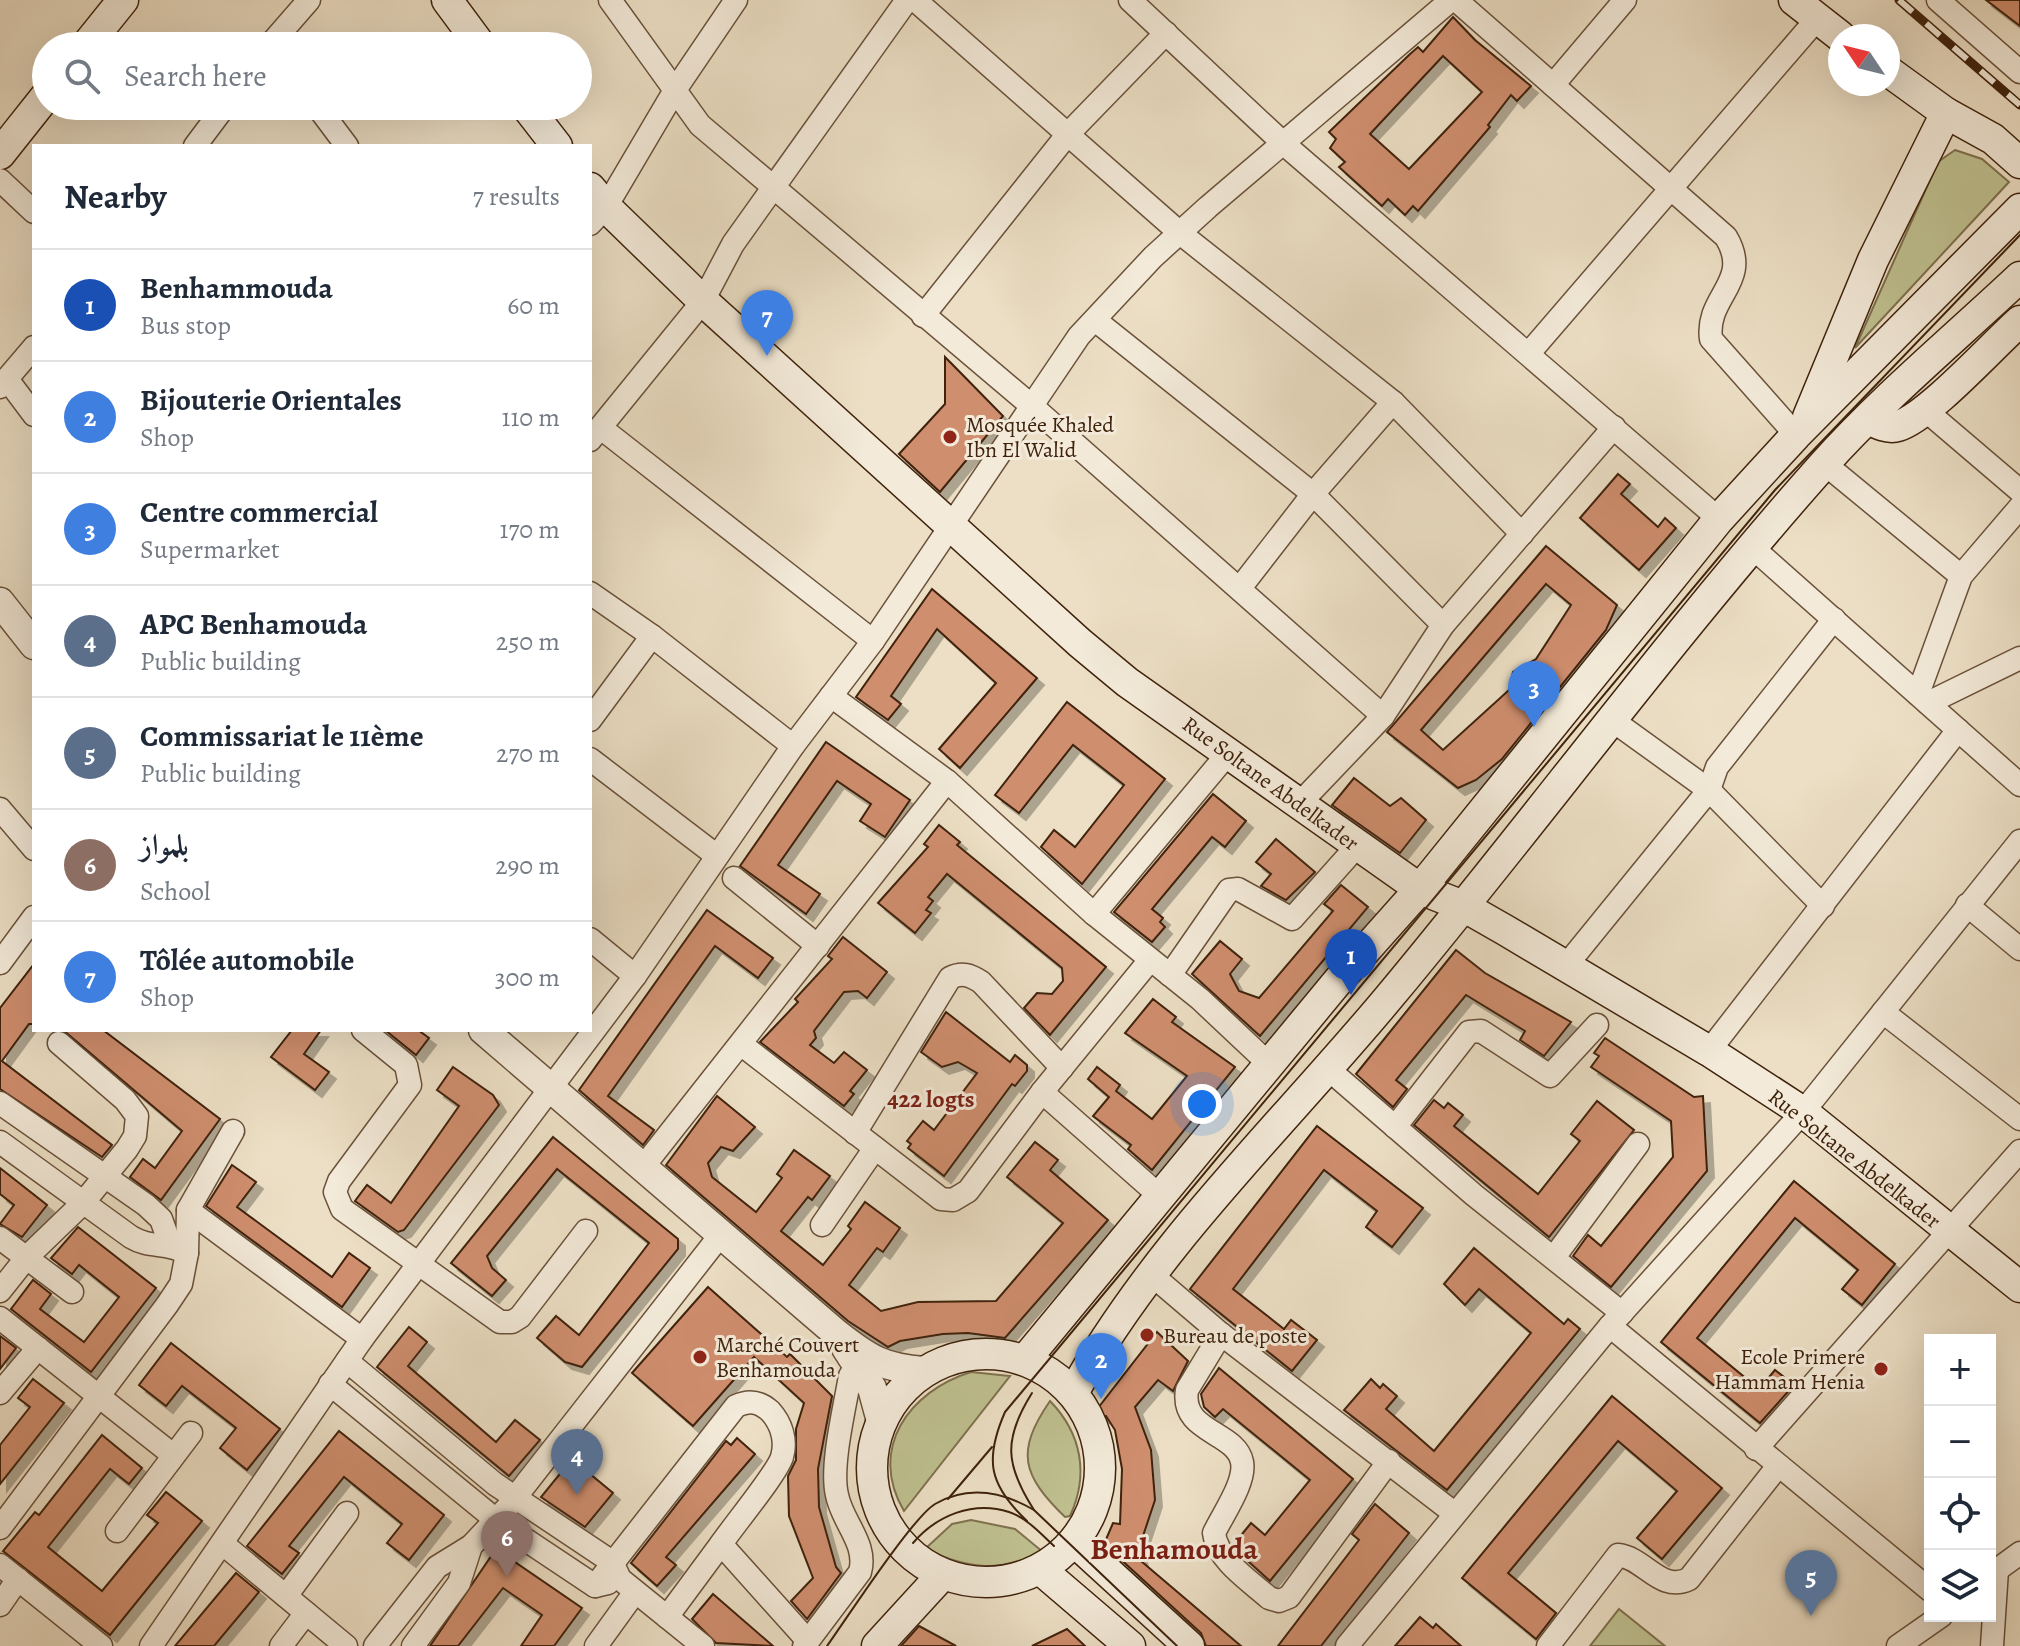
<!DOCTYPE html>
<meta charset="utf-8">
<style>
:root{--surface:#fff;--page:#f6f6f7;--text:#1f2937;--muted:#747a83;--line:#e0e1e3;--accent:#1a73e8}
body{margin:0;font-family:Alegreya,Amiri,serif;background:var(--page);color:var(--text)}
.controls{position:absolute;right:24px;bottom:24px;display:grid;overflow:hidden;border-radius:0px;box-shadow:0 8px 32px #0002}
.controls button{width:72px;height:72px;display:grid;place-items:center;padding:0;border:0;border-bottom:2px solid var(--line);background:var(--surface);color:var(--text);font:40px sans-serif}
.compass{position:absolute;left:1828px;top:24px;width:72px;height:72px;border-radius:50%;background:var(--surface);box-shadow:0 8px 32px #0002;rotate:305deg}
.you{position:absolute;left:1202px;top:1104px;width:28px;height:28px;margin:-20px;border:6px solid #fff;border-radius:50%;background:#1a73e8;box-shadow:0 0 0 12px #1a73e833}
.badge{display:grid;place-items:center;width:52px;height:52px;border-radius:50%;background:var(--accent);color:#fff;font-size:26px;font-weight:700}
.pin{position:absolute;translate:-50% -66px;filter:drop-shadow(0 2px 4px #0008)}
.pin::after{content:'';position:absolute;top:42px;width:28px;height:24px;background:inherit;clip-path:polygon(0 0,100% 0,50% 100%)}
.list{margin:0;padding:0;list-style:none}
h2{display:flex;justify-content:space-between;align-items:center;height:104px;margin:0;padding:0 32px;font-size:34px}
h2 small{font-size:26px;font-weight:400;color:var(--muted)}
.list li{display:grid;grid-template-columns:52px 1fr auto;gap:24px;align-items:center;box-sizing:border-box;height:112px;padding:0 32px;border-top:2px solid var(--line)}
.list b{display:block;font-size:30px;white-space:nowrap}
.list p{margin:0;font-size:26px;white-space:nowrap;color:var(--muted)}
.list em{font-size:26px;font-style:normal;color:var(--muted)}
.icon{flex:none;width:44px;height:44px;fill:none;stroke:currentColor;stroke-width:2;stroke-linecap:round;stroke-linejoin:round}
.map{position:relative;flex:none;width:2020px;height:1646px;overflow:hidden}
.search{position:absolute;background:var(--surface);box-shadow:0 8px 32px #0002;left:32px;top:32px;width:560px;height:88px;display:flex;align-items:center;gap:20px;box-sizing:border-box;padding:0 28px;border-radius:44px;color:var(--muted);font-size:30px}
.panel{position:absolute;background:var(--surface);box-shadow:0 8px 32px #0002;left:32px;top:144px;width:560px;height:888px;border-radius:0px}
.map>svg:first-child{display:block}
</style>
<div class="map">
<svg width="2020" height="1646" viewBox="0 0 2020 1646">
<defs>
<filter id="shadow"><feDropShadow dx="7" dy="7" stdDeviation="0" flood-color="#0004"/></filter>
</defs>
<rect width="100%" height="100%" fill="#ecdfc5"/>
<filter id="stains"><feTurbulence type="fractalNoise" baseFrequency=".0025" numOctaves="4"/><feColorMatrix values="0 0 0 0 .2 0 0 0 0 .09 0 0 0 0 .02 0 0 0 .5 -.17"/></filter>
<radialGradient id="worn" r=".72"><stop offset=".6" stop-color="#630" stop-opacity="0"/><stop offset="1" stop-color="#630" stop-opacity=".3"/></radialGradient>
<g fill="#bfc090" stroke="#7f714e" stroke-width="2">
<path d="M1955,150L1982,159L2009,182L1855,348L1938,162Z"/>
<path d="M971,1372L1010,1376L904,1511C867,1448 910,1391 971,1372Z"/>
<path d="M1050,1401C1082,1434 1089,1475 1070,1516L1065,1517C1022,1475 1015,1452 1050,1401Z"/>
<path d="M971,1520L1015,1529L1043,1552C1002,1574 965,1568 925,1549L952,1524Z"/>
<path d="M1619,1609L1665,1646H1590Z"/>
</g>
<g fill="#cf8e6e" stroke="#3f220c" stroke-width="2" fill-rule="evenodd" filter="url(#shadow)">
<path d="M1986,0H2020V26Z"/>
<path d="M1453,17L1475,40L1531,86L1517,101L1511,95L1488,125L1490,127L1418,211L1413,206L1405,215L1388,199L1382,206L1339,167L1345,162L1330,148L1336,139L1329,132L1409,55L1418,47L1423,52ZM1443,56L1482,92L1409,169L1370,134Z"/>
<path d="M945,357L1003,416L940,492L899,454L945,404Z"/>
<path d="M1618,474L1630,484L1621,494L1658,527L1665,518L1676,528L1639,570L1580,518Z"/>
<path d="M1546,546L1617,605L1606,630L1502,759L1476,780L1458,788L1387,732ZM1546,584L1571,605L1536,659L1513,672L1509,690L1443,750L1421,730Z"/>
<path d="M932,589L1037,678L960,768L939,749L996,683L937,629L891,696L901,704L888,720L856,697Z"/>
<path d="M1067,702L1165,779L1082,884L1041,847L1054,830L1075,847L1124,785L1073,745L1019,813L995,795Z"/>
<path d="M826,742L910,800L885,837L860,821L871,804L837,781L778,865L820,894L806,914L740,866Z"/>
<path d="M1354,778L1390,806L1401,798L1426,820L1400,853L1332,805Z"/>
<path d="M1213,794L1246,821L1225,847L1212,837L1152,909L1163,918L1160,922L1165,927L1152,942L1114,912Z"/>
<path d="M939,825L960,842L957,845L1106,967L1050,1035L1024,1008L1037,993L1052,994L1063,981L1062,968L947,874L928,897L933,901L926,910L931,913L915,933L878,903L928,847L924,844Z"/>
<path d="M1276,839L1315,872L1286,900L1261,886L1271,874L1256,862Z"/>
<path d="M1341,885L1368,907L1260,1036L1192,974L1220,941L1242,959L1230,974L1239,991L1259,998L1333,911L1324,904Z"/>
<path d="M707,910L773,958L758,978L715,946L608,1096L654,1130L643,1145L579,1090Z"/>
<path d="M843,937L887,972L867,998L858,991L844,992L814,1031L816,1038L810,1045L834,1063L844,1052L867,1070L850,1091L854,1094L844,1106L760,1042L798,1002L795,999L832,959L828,956Z"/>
<path d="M1456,950L1485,973L1571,1022L1544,1056L1520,1040L1525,1031L1466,995L1396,1080L1407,1089L1393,1107L1356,1074Z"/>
<path d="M34,964V1024H29L2,1061L112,1145L102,1157L0,1089V1008Z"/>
<path d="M1153,999L1176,1017L1172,1022L1235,1067L1152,1170L1128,1149L1131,1145L1093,1116L1109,1097L1088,1079L1097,1067L1120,1085L1116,1091L1152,1119L1187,1076L1125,1033Z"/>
<path d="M946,1012L1010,1062L1015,1055L1027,1065V1071L1015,1086L1012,1084L944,1176L908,1148L911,1144L907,1141L923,1121L934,1130L977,1073L958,1062L942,1067L921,1052Z"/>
<path d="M63,1030H103L220,1119L161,1200L130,1177L143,1159L155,1168L182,1131Z"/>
<path d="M292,1030H321L304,1054L329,1072L315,1090L271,1057Z"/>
<path d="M385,1030H418L429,1038L416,1055Z"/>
<path d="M1605,1038L1694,1097L1703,1096L1707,1171L1611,1287L1573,1256L1588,1235L1601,1246L1673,1157L1671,1121L1591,1067L1599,1056L1594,1053Z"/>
<path d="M453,1067L493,1095L499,1105L404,1230L398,1232L355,1201L367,1185L391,1203L459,1106L437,1090Z"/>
<path d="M717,1096L755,1127L733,1151L721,1147L708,1163L712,1177L756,1212L782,1178L777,1174L794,1150L830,1176L812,1200L808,1197L781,1231L823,1265L851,1229L848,1226L865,1202L900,1228L883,1252L877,1248L849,1285L881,1311L918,1302L996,1301L1063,1223L1007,1177L1035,1142L1058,1160L1050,1170L1108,1220L1005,1338L968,1333L943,1334L900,1341L888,1347L848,1321L666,1165Z"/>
<path d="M1434,1100L1444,1108L1448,1103L1463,1115L1454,1126L1538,1194L1580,1141L1571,1134L1597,1101L1634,1130L1549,1237L1414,1125Z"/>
<path d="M1317,1126L1423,1208L1392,1247L1366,1227L1377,1211L1324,1170L1233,1289L1284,1329L1291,1320L1317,1340L1292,1371L1190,1289Z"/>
<path d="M553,1137L678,1239V1249L582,1367L565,1362L537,1338L556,1316L579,1335L649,1243L557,1169L487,1256L492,1268L506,1280L492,1296L451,1263Z"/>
<path d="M232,1165L256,1182L237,1207L332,1277L349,1253L370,1268L342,1307L206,1206Z"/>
<path d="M0,1168L47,1205L22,1237L0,1224L14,1205L0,1194Z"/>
<path d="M1794,1181L1895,1264L1862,1305L1842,1289L1858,1270L1795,1218L1697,1338L1759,1389L1775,1370L1794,1385L1760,1423L1661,1342Z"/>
<path d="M78,1227L156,1288L91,1372L11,1309L33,1280L51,1294L40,1309L84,1342L119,1297L79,1265L72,1274L51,1258Z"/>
<path d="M1474,1248L1564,1324L1568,1319L1580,1329L1447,1490L1344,1410L1371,1379L1380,1388L1383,1384L1397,1396L1386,1409L1434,1451L1531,1333L1479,1289L1465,1305L1444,1284Z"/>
<path d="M708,1287L787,1357L790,1354L832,1396L818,1469L819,1507L836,1567L841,1573L807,1619L791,1601L813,1578L789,1516L788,1476L796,1460V1429L804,1403L754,1357L693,1426L632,1373Z"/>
<path d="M409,1327L427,1342L408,1366L496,1442L515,1420L540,1440L509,1476L377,1367Z"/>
<path d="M1157,1332L1188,1361L1173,1391L1158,1380L1135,1407L1151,1450L1155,1500L1139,1548L1141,1561L1241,1646H1206L1201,1633L1104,1544L1113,1523L1120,1524L1122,1469L1115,1430L1106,1416L1091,1417Z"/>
<path d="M0,1336L16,1348L0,1369Z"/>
<path d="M171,1343L280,1429L247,1470L220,1448L236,1428L182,1386L166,1406L139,1385Z"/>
<path d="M1219,1368L1353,1479L1270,1581L1238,1552L1242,1543L1238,1539L1251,1523L1265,1535L1310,1480L1223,1409L1215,1417L1204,1407L1201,1394Z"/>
<path d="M33,1379L64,1403L0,1484V1445L30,1407L18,1398Z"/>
<path d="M1612,1396L1722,1488L1662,1559L1637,1538L1677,1491L1618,1441L1508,1573L1556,1613L1536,1639L1462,1578Z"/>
<path d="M339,1431L444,1515L409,1560L387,1543L402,1524L344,1477L289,1546L299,1553L282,1574L247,1546Z"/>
<path d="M102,1435L142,1468L129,1484L110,1469L48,1547L102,1591L158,1523L147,1515L166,1492L202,1521L110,1635L3,1551L35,1512L39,1515Z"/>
<path d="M737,1438L755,1454L666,1557L676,1565L657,1586L631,1563L726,1441L731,1445Z"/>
<path d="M572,1459L613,1493L585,1527L541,1497Z"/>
<path d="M1375,1504L1409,1533L1321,1646H1278L1359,1540L1352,1534Z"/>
<path d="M496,1549L582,1608L554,1646H521L542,1615L503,1588L458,1646H430Z"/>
<path d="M236,1573L259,1592L214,1646H175Z"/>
<path d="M713,1594L773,1646L716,1643L692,1619Z"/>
<path d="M1420,1617L1433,1628L1436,1624L1461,1646H1395Z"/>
<path d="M919,1626L956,1646H901Z"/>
<path d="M1067,1629L1085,1646H1032Z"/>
</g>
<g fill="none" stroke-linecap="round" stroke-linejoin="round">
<g stroke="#6a513a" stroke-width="25">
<g id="minor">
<path d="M610,0L700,125L1033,407L1383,716"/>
<path d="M915,0L1180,233L1393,402L1522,534"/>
<path d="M1130,0L1284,144L1719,519"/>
<path d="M1456,0L1726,237C1753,282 1705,296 1711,339L1796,435"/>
<path d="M1938,0L2020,72"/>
<path d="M269,46L309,0"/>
<path d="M1553,85L1625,0"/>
<path d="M317,106L347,146"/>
<path d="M195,146L225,106"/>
<path d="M0,180L34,212"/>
<path d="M590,224L606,207L675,90L736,0"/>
<path d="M923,316L1067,135L1166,33"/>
<path d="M1095,320L1313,494L1443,625"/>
<path d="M1529,353L1817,19"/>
<path d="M7,379L34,415"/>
<path d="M0,387L34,347"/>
<path d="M1924,409L2020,491"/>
<path d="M601,428L873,641"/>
<path d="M590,440L703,301L733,244L907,0"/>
<path d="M1825,464L1961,576"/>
<path d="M1753,548L2020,785"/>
<path d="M1240,588L1313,494L1393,402"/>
<path d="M590,593L652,636L793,746"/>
<path d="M1918,694L1961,576L2020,507"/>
<path d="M831,696L947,781L1094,914L1200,999L1269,1064"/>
<path d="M1928,703L2020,658"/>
<path d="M590,720L652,636"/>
<path d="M1612,720L1709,790L1823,906"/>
<path d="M590,759L717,856"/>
<path d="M1300,803L1383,716L1443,625L1614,427"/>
<path d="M0,809L34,849"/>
<path d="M734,878L818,946"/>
<path d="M1967,905L2020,949"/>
<path d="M1094,914L1230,751"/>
<path d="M590,939L635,976"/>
<path d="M0,963L34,917"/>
<path d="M1565,967L1709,790L1717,767L1834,619"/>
<path d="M1170,975L1229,890L1238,889L1292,919L1358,845"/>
<path d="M1883,1012L2020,1119"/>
<path d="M363,1030L406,1065L410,1085L339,1181L335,1192L342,1209L500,1322H512L520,1317L586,1231"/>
<path d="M742,1045L941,1199L953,1200L968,1191L1042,1092L1150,960"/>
<path d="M1709,1051L1958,730"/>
<path d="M1327,1068L1474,1195L1622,1313"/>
<path d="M1042,1092L1161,1197"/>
<path d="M0,1103L146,1205L161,1219L170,1244"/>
<path d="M1395,1127L1469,1032L1481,1031L1550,1076L1597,1025"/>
<path d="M855,1133L950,978C962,972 970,975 981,982L1062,1068"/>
<path d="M0,1142L131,1237C151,1249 165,1241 187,1253L181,1284L167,1305L0,1528"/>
<path d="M643,1167L947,781"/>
<path d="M188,1210L362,1339"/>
<path d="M822,1225L875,1148"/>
<path d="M0,1238L72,1292"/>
<path d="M187,1253L188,1210L233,1131"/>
<path d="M1555,1256L1638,1144"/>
<path d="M1153,1276L1221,1334L1454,1513"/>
<path d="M0,1291L27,1257L83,1203L127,1149L135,1136L137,1116L125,1100L59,1043"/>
<path d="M0,1318L173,1455"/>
<path d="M1610,1326L1930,1590"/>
<path d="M1221,1334L1187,1390C1180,1433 1236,1431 1242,1462C1246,1482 1223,1514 1214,1533C1217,1560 1250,1581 1269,1598L1279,1601L1289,1597L1389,1461"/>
<path d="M347,1361L495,1484L612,1562L620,1579L703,1646"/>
<path d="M330,1384L496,1520L595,1586L608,1583"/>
<path d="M0,1393L38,1348"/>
<path d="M1756,1449L2020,1151"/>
<path d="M117,1531L191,1433"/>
<path d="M223,1544L346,1646"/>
<path d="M0,1565L101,1646"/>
<path d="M1990,1575L2020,1553"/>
<path d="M595,1586L736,1406C749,1400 759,1401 770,1411C781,1423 787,1440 782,1457C777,1473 734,1525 721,1544L808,1641L804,1646"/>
<path d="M286,1596L347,1513"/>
<path d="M0,1605L18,1579"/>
<path d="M667,1617L721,1544"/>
<path d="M808,1641L860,1572C868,1544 842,1522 837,1495C830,1466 845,1407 850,1376L857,1365"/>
<path d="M151,1646L362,1339L635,976L793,746L873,641L1079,336L1153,257L1208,207L1451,0"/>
<path d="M281,1646L306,1613"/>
<path d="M375,1646L437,1567L471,1546L507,1508L722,1233"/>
<path d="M413,1646L459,1583L471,1546"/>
<path d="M596,1646L635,1592"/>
<path d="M1347,1646L1610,1326L1803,1112L2020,841"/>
<path d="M1548,1646L1618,1555C1645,1558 1660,1593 1689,1579L1778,1466"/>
<path d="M1898,1646L1941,1616"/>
<path d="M1992,1646L1997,1570"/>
</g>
</g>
<g stroke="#6a513a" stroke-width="31">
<g id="tertiary">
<path d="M0,602L34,645"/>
<path d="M483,1030L837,1334C869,1359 883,1368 924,1371"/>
<path d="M846,1348L872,1388L881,1421"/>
</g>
</g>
<g stroke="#3f220c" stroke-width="33">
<g id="secondary">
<path d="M447,0L481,46"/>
<path d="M1794,0L1840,36"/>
<path d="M86,46L123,0"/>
<path d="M1888,71L1946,113L1993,139L2020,163"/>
<path d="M526,106L557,146"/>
<path d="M0,154L46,96"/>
<path d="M590,188L606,207L703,301L1080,643L1127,682L1420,889L1463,906L1505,930L1709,1051L1803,1112L2020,1287"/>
<path d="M1808,417L1873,260L1946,113"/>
<path d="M1869,419C1878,424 1888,429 1898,426C1928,417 1993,345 2020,321"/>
<circle cx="986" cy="1468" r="114"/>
<path d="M1025,1360L1338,981L1420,889L1719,519L1796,435L2020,209"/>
<path d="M1073,1393C1156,1244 1282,1126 1390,996C1536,821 1671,636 1823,465C1883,398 1954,339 2020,277"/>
<path d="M1074,1541L1189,1646"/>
<path d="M1040,1569L1130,1646"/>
<path d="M877,1646L942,1575"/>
</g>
</g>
<use href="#minor" stroke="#f3ead9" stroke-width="22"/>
<use href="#tertiary" stroke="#f3ead9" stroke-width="28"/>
<use href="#secondary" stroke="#f3ead9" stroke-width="30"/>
<g stroke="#3f220c" stroke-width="2">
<path d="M1032,1393C1003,1439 1005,1465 1034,1510"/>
<path d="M948,1499L992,1447"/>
<path d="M1027,1521C989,1485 984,1460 1005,1412L1775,490L2020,235"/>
<path d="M913,1543C936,1516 973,1500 1009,1512C1027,1518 1041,1534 1054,1546"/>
<path d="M827,1646C847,1618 912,1518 935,1504C968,1485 1003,1492 1034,1510L1177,1646"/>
</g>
<g stroke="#3f220c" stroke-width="9">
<path id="rail" d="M1899,0L2020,105"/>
</g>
<use href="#rail" stroke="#f3ead9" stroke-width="6" stroke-dasharray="18" stroke-linecap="butt"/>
</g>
<g fill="#8f2418" stroke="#f3ead9" stroke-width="3">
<circle cx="950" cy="437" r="8"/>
<circle cx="1147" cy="1335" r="8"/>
<circle cx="700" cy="1357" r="8"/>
<circle cx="1881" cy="1369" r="8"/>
</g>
<g text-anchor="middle" stroke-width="6" stroke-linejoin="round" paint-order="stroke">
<g font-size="22" fill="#3f220c" stroke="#f3ead9" text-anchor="start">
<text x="966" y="432">Mosquée Khaled<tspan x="966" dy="25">Ibn El Walid</tspan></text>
<text x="1163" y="1343">Bureau de poste</text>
<text x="716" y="1352">Marché Couvert<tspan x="716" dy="25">Benhamouda</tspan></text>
<text x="1865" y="1364" text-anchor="end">Ecole Primere<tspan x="1865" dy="25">Hammam Henia</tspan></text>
</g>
<g font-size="22" fill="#3f220c" stroke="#f3ead9">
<text transform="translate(1271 783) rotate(36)" y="8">Rue Soltane Abdelkader</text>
<text transform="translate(1855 1158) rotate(38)" y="8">Rue Soltane Abdelkader</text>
</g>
<g font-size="24" font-weight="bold" fill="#7a1f14" stroke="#f3ead9">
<text x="931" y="1107">422 logts</text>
</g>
<g font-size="30" font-weight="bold" fill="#7a1f14" stroke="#f3ead9">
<text x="1174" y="1559">Benhamouda</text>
</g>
</g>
<rect width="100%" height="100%" filter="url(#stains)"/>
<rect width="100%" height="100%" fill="url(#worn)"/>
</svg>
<div class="controls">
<button>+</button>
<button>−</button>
<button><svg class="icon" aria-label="locate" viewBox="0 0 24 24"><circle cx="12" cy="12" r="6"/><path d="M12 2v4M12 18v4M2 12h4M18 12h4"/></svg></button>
<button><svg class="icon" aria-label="layers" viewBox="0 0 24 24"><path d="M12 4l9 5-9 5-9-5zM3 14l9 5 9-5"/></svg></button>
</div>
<svg class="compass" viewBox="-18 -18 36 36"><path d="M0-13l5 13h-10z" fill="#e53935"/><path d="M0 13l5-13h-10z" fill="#747a83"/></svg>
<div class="you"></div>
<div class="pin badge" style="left:1351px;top:995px;background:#1a4fb4">1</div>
<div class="pin badge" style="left:1101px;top:1399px;background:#3f7fe0">2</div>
<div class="pin badge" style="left:1534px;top:727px;background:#3f7fe0">3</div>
<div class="pin badge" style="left:577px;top:1495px;background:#5c6f8a">4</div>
<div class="pin badge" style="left:1811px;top:1616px;background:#5c6f8a">5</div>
<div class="pin badge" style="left:507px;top:1577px;background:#8d6e63">6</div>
<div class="pin badge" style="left:767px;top:356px;background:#3f7fe0">7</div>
<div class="search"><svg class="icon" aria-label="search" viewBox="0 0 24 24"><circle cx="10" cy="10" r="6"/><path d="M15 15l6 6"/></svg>Search here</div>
<section class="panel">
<h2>Nearby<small>7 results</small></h2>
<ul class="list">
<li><span class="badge" style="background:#1a4fb4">1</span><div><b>Benhammouda</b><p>Bus stop</p></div><em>60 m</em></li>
<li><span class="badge" style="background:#3f7fe0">2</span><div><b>Bijouterie Orientales</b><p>Shop</p></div><em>110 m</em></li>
<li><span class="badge" style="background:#3f7fe0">3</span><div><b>Centre commercial</b><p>Supermarket</p></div><em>170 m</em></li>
<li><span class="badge" style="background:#5c6f8a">4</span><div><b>APC Benhamouda</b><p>Public building</p></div><em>250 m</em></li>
<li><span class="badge" style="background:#5c6f8a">5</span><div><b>Commissariat le 11ème</b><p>Public building</p></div><em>270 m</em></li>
<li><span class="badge" style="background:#8d6e63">6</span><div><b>بلمواز</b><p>School</p></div><em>290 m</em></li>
<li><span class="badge" style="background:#3f7fe0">7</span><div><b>Tôlée automobile</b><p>Shop</p></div><em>300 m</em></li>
</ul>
</section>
</div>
